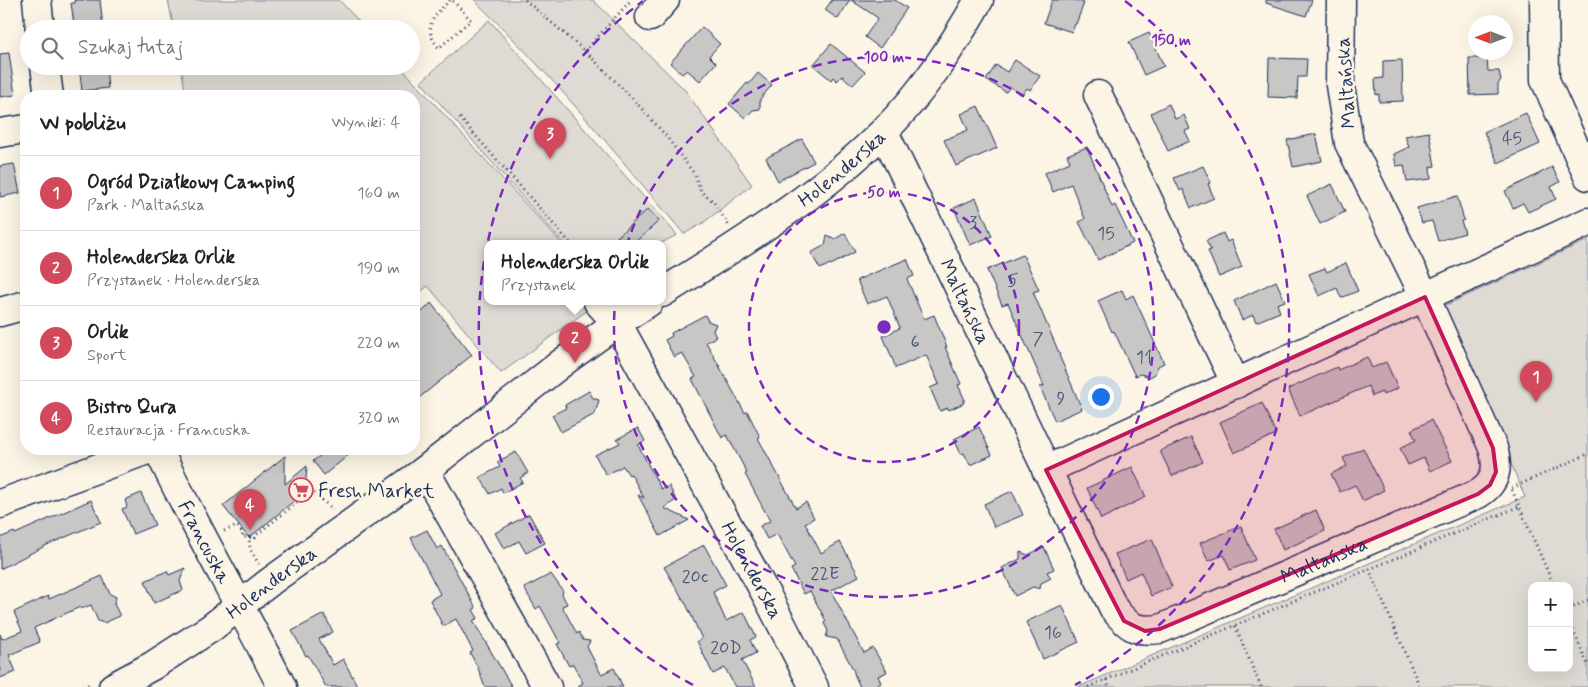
<!DOCTYPE html>
<html lang="pl">
<meta charset="utf-8">
<style>
:root{--surface:#fff;--page:#f6f6f6;--text:#222;--muted:#767676;--line:#e0e0e0;--accent:#d1495b}
body{margin:0;font-family:Mynerve,sans-serif;background:var(--page);color:var(--text)}
.controls{position:absolute;right:15px;bottom:15px;display:grid;overflow:hidden;border-radius:10px;box-shadow:0 5px 20px #0002}
.controls button{width:45px;height:45px;display:grid;place-items:center;padding:0;border:0;border-bottom:1px solid var(--line);background:var(--surface);color:var(--text);font:25px sans-serif}
.compass{position:absolute;left:1468px;top:15px;width:45px;height:45px;border-radius:50%;background:var(--surface);box-shadow:0 5px 20px #0002;rotate:270deg}
.you{position:absolute;left:1100px;top:396px;width:18px;height:18px;margin:-12px;border:4px solid #fff;border-radius:50%;background:#1a73e8;box-shadow:0 0 0 8px #1a73e833}
.badge{display:grid;place-items:center;width:32px;height:32px;border-radius:50%;background:var(--accent);color:#fff;font-size:16px;font-weight:700}
.pin{position:absolute;translate:-50% -41px;filter:drop-shadow(0 1px 2px #0008)}
.pin::after{content:'';position:absolute;top:26px;width:18px;height:15px;background:inherit;clip-path:polygon(0 0,100% 0,50% 100%)}
.popup{position:absolute;left:484px;top:240px;width:182px;height:65px;box-sizing:border-box;display:grid;place-content:center;border-radius:10px;background:var(--surface);filter:drop-shadow(0 1px 4px #0005);font-size:16px;white-space:nowrap;color:var(--muted)}
.popup b{font-size:19px;color:var(--text)}
.popup::after{content:'';position:absolute;left:50%;top:100%;margin-left:-10px;border:10px solid transparent;border-top-color:var(--surface)}
.list{margin:0;padding:0;list-style:none}
h2{display:flex;justify-content:space-between;align-items:center;height:65px;margin:0;padding:0 20px;font-size:21px}
h2 small{font-size:16px;font-weight:400;color:var(--muted)}
.list li{display:grid;grid-template-columns:32px 1fr auto;gap:15px;align-items:center;box-sizing:border-box;height:75px;padding:0 20px;border-top:1px solid var(--line)}
.list b{display:block;font-size:19px;white-space:nowrap}
.list p{margin:0;font-size:16px;white-space:nowrap;color:var(--muted)}
.list em{font-size:16px;font-style:normal;color:var(--muted)}
.icon{flex:none;width:28px;height:28px;fill:none;stroke:currentColor;stroke-width:2;stroke-linecap:round;stroke-linejoin:round}
.map{position:relative;flex:none;width:1588px;height:687px;overflow:hidden}
.search{position:absolute;background:var(--surface);box-shadow:0 5px 20px #0002;left:20px;top:20px;width:400px;height:55px;display:flex;align-items:center;gap:12px;box-sizing:border-box;padding:0 18px;border-radius:28px;color:var(--muted);font-size:19px}
.panel{position:absolute;background:var(--surface);box-shadow:0 5px 20px #0002;left:20px;top:90px;width:400px;height:365px;border-radius:20px}
.map>svg:first-child{display:block}
</style>
<div class="map">
<svg width="1588" height="687" viewBox="0 0 1588 687">
<rect width="100%" height="100%" fill="#fcf5e5"/>
<filter id="ink" filterUnits="userSpaceOnUse"><feTurbulence type="fractalNoise" baseFrequency=".02" numOctaves="2"/><feDisplacementMap in="SourceGraphic" scale="10" xChannelSelector="R" yChannelSelector="G"/><feConvolveMatrix kernelMatrix="1 2 1 2 8 2 1 2 1" color-interpolation-filters="sRGB"/></filter>
<g filter="url(#ink)">
<g fill="#dfdbd4" stroke="#7d8599" fill-rule="evenodd">
<path d="M168,0H339L366,29H174Z"/>
<path d="M474,0H593L685,90L752,185L703,223L684,234C616,154 550,72 474,0Z"/>
<path d="M489,20L677,235L659,244H564L421,82Z"/>
<path d="M181,66H400L562,244H488V302H599L501,373L428,286L414,297V96H186Z"/>
<path d="M1588,240V687H1078L1525,497L1444,306ZM1532,586H1569V668H1532Z"/>
</g>
<g fill="#c8c7c6" stroke="#1b2f5e">
<path d="M74,0H100L103,27L101,29H78L77,24H74L71,3H75Z"/>
<path d="M832,0H850L838,19L825,10Z"/>
<path d="M851,0H895L907,8L880,48L865,37L878,18Z"/>
<path d="M1052,0H1074L1084,3L1076,24H1075L1072,32L1044,23Z"/>
<path d="M1266,0H1312L1306,16L1266,3Z"/>
<path d="M702,27L720,44L709,56L716,63L700,81L687,70L682,74L670,63Z"/>
<path d="M1149,33L1164,66L1144,75L1129,42Z"/>
<path d="M831,44L865,72L853,85L842,76L837,81L833,77L831,80L813,65Z"/>
<path d="M9,53L15,95L0,97V54Z"/>
<path d="M1269,58L1307,59L1306,77H1298L1297,98L1268,97Z"/>
<path d="M1469,58H1487L1488,71H1499L1501,80L1498,84V94L1470,95Z"/>
<path d="M1015,60L1040,76L1030,90L1027,88L1022,95L1010,87L1006,92L986,80L996,65L1007,72Z"/>
<path d="M1402,60L1403,101L1379,102V94L1376,95L1375,79L1383,78V61Z"/>
<path d="M79,66H106L108,88L82,91Z"/>
<path d="M758,73L772,85L760,99V109L753,110L745,118L729,104L747,83L749,84Z"/>
<path d="M1169,104L1175,119L1184,115L1190,129L1185,131L1190,141L1168,151L1151,113Z"/>
<path d="M978,106L997,148L956,166L944,140L968,130L961,114Z"/>
<path d="M1526,113L1540,144L1498,163L1484,132Z"/>
<path d="M1429,132L1435,166L1430,167L1431,179L1407,182L1404,165L1396,166L1394,154L1409,147L1405,136Z"/>
<path d="M1316,134L1322,161L1293,167L1287,140Z"/>
<path d="M802,139L814,162L778,181L766,158Z"/>
<path d="M1087,147L1112,207L1115,205L1133,243L1098,260L1079,222L1085,219L1071,184L1053,192L1045,173L1070,162L1067,155Z"/>
<path d="M14,164L20,193L0,197V166Z"/>
<path d="M1203,166L1211,183L1208,184L1214,198L1191,208L1183,189L1180,191L1174,178Z"/>
<path d="M1552,167L1560,182L1551,187L1556,199L1528,212L1523,203L1513,208L1505,191Z"/>
<path d="M1332,184L1345,212L1320,224L1307,196Z"/>
<path d="M1457,196L1464,220L1461,221L1465,233L1438,241L1432,221L1422,223L1417,208Z"/>
<path d="M976,198L992,236L970,245L954,208Z"/>
<path d="M648,209L659,221L633,244H623L617,237Z"/>
<path d="M845,233L855,252L831,265L830,264L820,269L811,253L825,245L827,235L835,239Z"/>
<path d="M1223,233L1227,242L1231,240L1242,267L1219,277L1208,251L1211,250L1206,241Z"/>
<path d="M1023,255L1039,290L1033,292L1060,355H1059L1082,409L1055,421L1040,387L1044,386L1008,303L1002,305L987,270Z"/>
<path d="M907,259L914,276L907,279L924,319L934,315L947,347H945L961,384L958,385L965,400L963,401L964,403L949,410L948,408L940,411L930,388L939,384L926,355L896,368L883,336L900,328L887,296L867,304L857,280Z"/>
<path d="M1346,263L1358,291L1341,298L1337,288L1319,296L1309,274L1325,268L1327,272Z"/>
<path d="M1276,281L1285,301L1277,304L1280,312L1256,322L1253,315L1242,320L1234,301Z"/>
<path d="M1122,290L1126,299L1133,295L1164,363L1158,366L1155,374L1150,377L1141,374L1135,376L1114,331L1112,332L1098,301Z"/>
<path d="M414,302L422,312L431,303L472,355L414,402Z"/>
<path d="M705,315L708,321L716,324L713,331L716,337L706,342L745,413L747,411L760,437L758,438L796,508L806,502L814,518L805,523L821,553L840,542L859,576L831,591L864,653L873,648L887,672L878,676L881,683L874,687H860L855,676L853,669L837,639L826,637L828,631L824,623L826,621L810,591L804,594L791,569L795,567L777,534L767,539L760,526L770,521L745,474L747,473L727,435L722,438L692,379L696,377L682,353L674,357L665,340L672,336L671,333Z"/>
<path d="M1367,357L1372,368L1386,362L1398,388L1383,395L1382,392L1372,396L1368,386L1300,416L1288,389L1337,367L1338,370Z"/>
<path d="M589,391L593,398L599,400L595,414L561,432L552,415L566,408L565,405Z"/>
<path d="M1262,403L1276,434L1234,453L1220,422Z"/>
<path d="M1431,420L1452,461L1430,471L1424,458L1408,465L1400,448L1416,440L1411,430Z"/>
<path d="M979,427L992,455L970,465L964,453L961,454L954,439Z"/>
<path d="M638,428L645,441L638,445L661,489L669,486L676,500L664,508L689,520L660,536L638,495L644,498L631,474L629,475L623,466L606,475L595,455L620,443L617,439Z"/>
<path d="M1191,437L1203,462L1172,476L1160,451Z"/>
<path d="M1363,448L1384,490L1363,501L1355,485L1340,492L1331,474L1347,466L1343,458Z"/>
<path d="M329,449H356L324,475L313,461Z"/>
<path d="M516,452L528,473L520,478L523,482L503,493L501,488L490,494L480,477L500,467L497,462Z"/>
<path d="M285,456V484L307,466L305,492L249,538L223,506Z"/>
<path d="M1132,467L1146,497L1101,519L1087,488Z"/>
<path d="M1012,491L1023,515L994,527L984,504Z"/>
<path d="M141,493L155,525L133,534L122,509L127,507L125,500Z"/>
<path d="M91,500L101,522L47,545L0,569V538L14,532L15,534Z"/>
<path d="M1316,510L1325,531L1283,550L1274,529Z"/>
<path d="M529,514L545,543L526,553L519,541L504,549L495,533Z"/>
<path d="M1241,526L1255,560L1230,570L1224,555L1208,561L1200,543Z"/>
<path d="M427,530L437,549L442,546L476,608L473,610L478,618L473,621L512,687H487L484,685L478,668L470,653L473,651L456,619L443,626L430,600L440,594L411,538Z"/>
<path d="M1152,539L1172,587L1151,596L1141,572L1126,579L1115,554Z"/>
<path d="M704,545L726,585L713,592L726,621L744,612L756,637L750,640L756,653L742,660L756,687H735L725,668L713,674L697,641L702,639L687,606L664,567Z"/>
<path d="M1044,547L1054,569L1047,572L1051,578L1041,583L1040,589L1033,587L1015,596L1002,568L1020,559V552L1028,555Z"/>
<path d="M185,568L180,581L183,590L154,603L145,581L167,571L169,575Z"/>
<path d="M551,574L563,591L562,594L567,604L562,606L577,634L579,632L583,640L590,641L587,647L601,674L614,668L623,687H576L583,683L573,664L569,666L557,644L560,643L545,615L540,606L536,609L524,588Z"/>
<path d="M102,576L110,594L116,597L114,604L120,616L104,623L98,621L91,605L81,609L80,607L34,628L40,642L9,655L16,672L0,678V634L2,639L22,631L14,612L48,596L49,599Z"/>
<path d="M1062,605L1079,642L1043,659L1026,622Z"/>
<path d="M324,614L333,632L319,639L333,665L343,659L358,687H326L308,655L306,656L292,631Z"/>
</g>
<g fill="none" stroke-linecap="round" stroke-linejoin="round">
<g stroke="#1b2f5e" stroke-width="31">
<g id="minor">
<path d="M37,0L40,29"/>
<path d="M1544,0L1545,80L1588,176"/>
<path d="M650,17L665,0"/>
<path d="M45,66L49,96"/>
<path d="M1098,95L1236,384"/>
<path id="s1" d="M884,132L1114,609C1129,628 1137,632 1160,629L1478,494C1496,483 1499,468 1493,448L1425,297L1349,143L1340,85L1341,0"/>
<path d="M0,133L26,129"/>
<path id="s2" d="M662,293C739,244 818,197 883,132C922,94 952,47 979,0"/>
<path id="s3" d="M598,302L617,323L767,596L814,687"/>
<path d="M0,312L26,305"/>
<path id="s4" d="M158,449C196,530 242,607 282,687"/>
<path d="M1046,470L1588,222"/>
<path d="M424,471L432,483L547,687"/>
<path d="M0,504L150,449"/>
<path id="s5" d="M113,687L152,666L211,628L271,581L424,471L563,362L617,323L649,302"/>
</g>
</g>
<g stroke="#1b2f5e" stroke-width="3" stroke-dasharray="1 4" stroke-linecap="butt">
<path d="M450,0C434,16 421,27 439,48L471,20L452,0"/>
<path d="M525,0L585,51L635,101L666,136L695,175L701,192L713,201L729,226"/>
<path d="M585,51L631,0"/>
<path d="M460,118L571,244"/>
<path d="M1512,488L1588,454"/>
<path d="M1512,490L1554,586"/>
<path d="M305,491H312L333,510"/>
<path d="M224,531L237,526L243,533L242,537L255,538L256,535L312,491"/>
<path d="M249,536L250,549L259,564"/>
<path d="M1369,569L1420,687"/>
<path d="M1569,609L1588,600"/>
<path d="M1569,621L1588,665"/>
<path d="M1235,626L1261,687"/>
<path d="M1106,680L1109,687"/>
<path d="M83,687L92,683"/>
<path d="M1088,687L1520,506"/>
</g>
<use href="#minor" stroke="#fcf5e5" stroke-width="28"/>
</g>
</g>
<path fill="#c2185b" fill-opacity="0.2" stroke="#c2185b" stroke-width="4" stroke-linejoin="round" d="M1425,297L1493,448L1496,472L1490,485L1478,494L1160,629L1145,631L1124,621L1046,470Z"/>
<g fill="none" stroke="#7b2cbf" stroke-width="2.5" stroke-dasharray="9 6">
<circle cx="884" cy="327" r="135"/>
<circle cx="884" cy="327" r="270"/>
<path d="M693 685A406 406 0 0 1 643 1M1125 1A406 406 0 0 1 1075 685"/>
</g>
<defs>
<g id="supermarket-ring" transform="scale(1.25)"><circle r="9.5" fill="#fcf5e5" stroke="#d1495b" stroke-width="1.5"/><path d="M-6-5.5h2.5l.6 2H6L4.5 2H-2.5L-4.4-4H-6ZM-1.5 3.2a1.3 1.3 0 1 0 .1 0ZM3 3.2a1.3 1.3 0 1 0 .1 0Z" fill="#d1495b"/></g>
</defs>
<g fill-rule="evenodd">
<use href="#supermarket-ring" x="301" y="490"/>
</g>
<g text-anchor="middle" stroke-width="5" stroke-linejoin="round" paint-order="stroke">
<g font-size="18" fill="#465578">
<text x="1512" y="144">45</text>
<text x="973" y="228">3</text>
<text x="1106" y="239">15</text>
<text x="1013" y="286">5</text>
<text x="1038" y="344">7</text>
<text x="915" y="347">6</text>
<text x="1144" y="363">11</text>
<text x="1061" y="404">9</text>
<text x="825" y="579">22E</text>
<text x="695" y="582">20c</text>
<text x="1053" y="638">16</text>
<text x="726" y="653">20D</text>
</g>
<g font-size="20" fill="#1b2f5e" stroke="#fcf5e5">
<text transform="translate(1345 83) rotate(-94)" y="7">Maltańska</text>
<text dy="7" stroke="none"><textPath href="#s2" startOffset="219">Holenderska</textPath></text>
<text dy="7" stroke="none"><textPath href="#s1" startOffset="188">Maltańska</textPath></text>
<text dy="7" stroke="none"><textPath href="#s4" startOffset="104">Francuska</textPath></text>
<text dy="7" stroke="none"><textPath href="#s1" startOffset="761">Maltańska</textPath></text>
<text dy="7" stroke="none"><textPath href="#s3" startOffset="310">Holenderska</textPath></text>
<text dy="7" stroke="none"><textPath href="#s5" startOffset="190">Holenderska</textPath></text>
</g>
<g font-size="20" fill="#1b2f5e" stroke="#fcf5e5" text-anchor="start">
<text x="318" y="497">Fresh Market</text>
</g>
</g>
<circle cx="884" cy="327" r="8" fill="#7b2cbf" stroke="#fcf5e5" stroke-width="2.5"/>
<g font-size="15" text-anchor="middle" font-weight="bold" fill="#7b2cbf" stroke="#fcf5e5" stroke-width="5" stroke-linejoin="round" paint-order="stroke">
<text x="1171" y="45">150 m</text>
<text x="884" y="62">100 m</text>
<text x="884" y="197">50 m</text>
</g>
</svg>
<div class="controls">
<button>+</button>
<button>−</button>
</div>
<svg class="compass" viewBox="-18 -18 36 36"><path d="M0-13l5 13h-10z" fill="#e53935"/><path d="M0 13l5-13h-10z" fill="#767676"/></svg>
<div class="you"></div>
<div class="pin badge" style="left:1536px;top:402px">1</div>
<div class="pin badge" style="left:575px;top:363px">2</div>
<div class="popup"><b>Holenderska Orlik</b>Przystanek</div>
<div class="pin badge" style="left:550px;top:159px">3</div>
<div class="pin badge" style="left:250px;top:530px">4</div>
<div class="search"><svg class="icon" aria-label="search" viewBox="0 0 24 24"><circle cx="10" cy="10" r="6"/><path d="M15 15l6 6"/></svg>Szukaj tutaj</div>
<section class="panel">
<h2>W pobliżu<small>Wyniki: 4</small></h2>
<ul class="list">
<li><span class="badge">1</span><div><b>Ogród Działkowy Camping</b><p>Park · Maltańska</p></div><em>160 m</em></li>
<li><span class="badge">2</span><div><b>Holenderska Orlik</b><p>Przystanek · Holenderska</p></div><em>190 m</em></li>
<li><span class="badge">3</span><div><b>Orlik</b><p>Sport</p></div><em>220 m</em></li>
<li><span class="badge">4</span><div><b>Bistro Qura</b><p>Restauracja · Francuska</p></div><em>320 m</em></li>
</ul>
</section>
</div>
